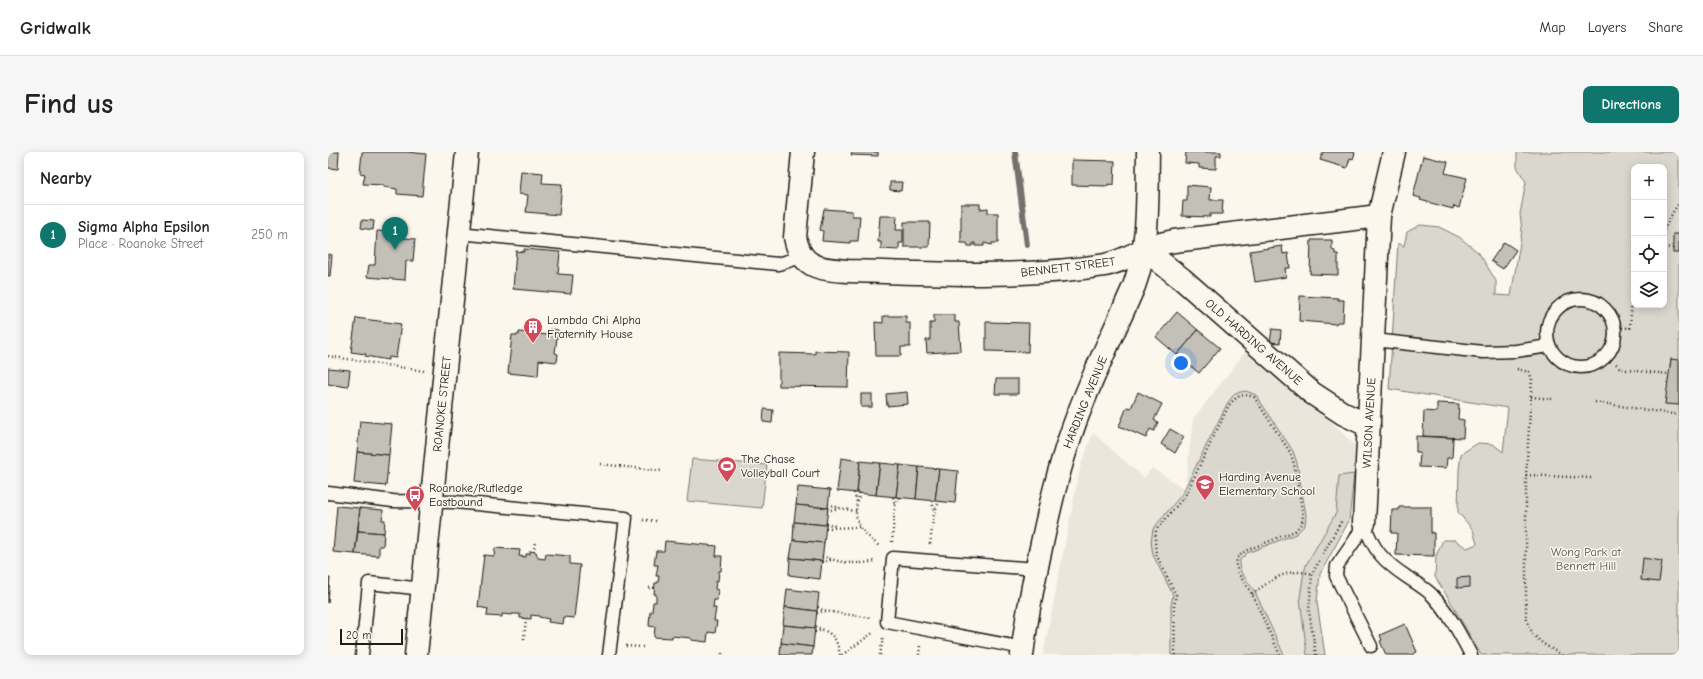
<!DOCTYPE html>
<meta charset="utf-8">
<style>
:root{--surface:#fff;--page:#f6f6f6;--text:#222;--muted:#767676;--line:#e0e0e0;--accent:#0f766e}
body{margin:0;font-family:"Comic Neue",sans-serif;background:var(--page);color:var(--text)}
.controls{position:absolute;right:12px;top:12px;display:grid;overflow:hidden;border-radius:8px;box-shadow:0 2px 10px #0003}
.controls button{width:36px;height:36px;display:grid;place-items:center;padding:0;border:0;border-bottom:1px solid var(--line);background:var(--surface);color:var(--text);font:20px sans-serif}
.scale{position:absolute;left:12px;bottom:10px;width:63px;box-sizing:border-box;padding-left:4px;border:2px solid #1c1c1c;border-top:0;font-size:11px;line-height:14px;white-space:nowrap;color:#1c1c1c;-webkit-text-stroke:3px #fbf7ec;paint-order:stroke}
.you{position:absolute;left:853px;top:211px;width:14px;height:14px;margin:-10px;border:3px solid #fff;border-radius:50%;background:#1a73e8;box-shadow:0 0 0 6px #1a73e833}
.badge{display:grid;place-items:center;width:26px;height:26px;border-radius:50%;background:var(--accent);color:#fff;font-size:13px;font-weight:700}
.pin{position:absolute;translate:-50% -33px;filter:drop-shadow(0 1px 2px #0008)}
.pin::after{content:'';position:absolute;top:21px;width:14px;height:12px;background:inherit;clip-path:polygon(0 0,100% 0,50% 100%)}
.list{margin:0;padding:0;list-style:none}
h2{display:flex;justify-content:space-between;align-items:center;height:52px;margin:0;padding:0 16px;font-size:17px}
h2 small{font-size:13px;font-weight:400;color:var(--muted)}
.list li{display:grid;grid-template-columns:26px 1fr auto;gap:12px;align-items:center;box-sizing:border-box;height:60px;padding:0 16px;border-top:1px solid var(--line)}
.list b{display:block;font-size:15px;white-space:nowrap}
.list p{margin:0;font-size:13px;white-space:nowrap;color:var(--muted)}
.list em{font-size:13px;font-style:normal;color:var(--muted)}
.icon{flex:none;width:22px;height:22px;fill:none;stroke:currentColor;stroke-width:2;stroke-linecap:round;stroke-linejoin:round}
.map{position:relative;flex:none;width:1351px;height:503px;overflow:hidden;border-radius:8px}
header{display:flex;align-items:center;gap:24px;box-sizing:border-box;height:56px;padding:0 20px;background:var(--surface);border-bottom:1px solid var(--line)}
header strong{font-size:19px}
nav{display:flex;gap:22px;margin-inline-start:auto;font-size:14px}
.intro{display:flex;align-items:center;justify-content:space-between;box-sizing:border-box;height:96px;padding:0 24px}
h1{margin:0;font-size:28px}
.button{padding:10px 18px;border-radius:8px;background:var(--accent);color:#fff;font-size:14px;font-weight:700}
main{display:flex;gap:24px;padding:0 24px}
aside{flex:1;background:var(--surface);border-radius:8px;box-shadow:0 2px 10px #0003}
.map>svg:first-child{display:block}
</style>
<header>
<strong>Gridwalk</strong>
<nav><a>Map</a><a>Layers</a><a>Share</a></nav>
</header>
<div class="intro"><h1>Find us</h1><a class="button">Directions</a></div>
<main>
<aside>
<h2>Nearby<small></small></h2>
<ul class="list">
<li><span class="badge">1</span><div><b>Sigma Alpha Epsilon</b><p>Place · Roanoke Street</p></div><em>250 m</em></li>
</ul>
</aside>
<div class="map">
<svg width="1351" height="503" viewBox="0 0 1351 503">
<rect width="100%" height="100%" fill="#fbf7ec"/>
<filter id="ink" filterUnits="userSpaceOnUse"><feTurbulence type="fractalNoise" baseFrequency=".025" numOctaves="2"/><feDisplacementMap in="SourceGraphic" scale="8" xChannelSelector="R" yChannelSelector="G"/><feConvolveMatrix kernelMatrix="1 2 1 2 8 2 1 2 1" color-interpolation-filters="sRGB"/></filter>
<g filter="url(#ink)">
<path fill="#eae6dc" d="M918,199L1006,272L1028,295L1026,322L1011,324L1008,361L978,412L976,420L972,446L979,503H715L752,316L765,281L816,326L824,316L857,337L865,267Z"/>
<g fill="#dad7ce" stroke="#7b7a75" fill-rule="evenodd">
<path d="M1189,0H1351V503H1153L1121,447L1107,425L1108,404L1115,388H1127L1139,396L1149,392L1145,378L1130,360L1131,318L1133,302L1150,291L1165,292L1175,300L1180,256L1061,237L1070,91L1076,94L1079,80L1092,73L1111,75L1131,85L1151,101L1168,129V143L1183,144L1194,79L1192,62L1198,30L1189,15ZM1306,15H1336V153H1306Z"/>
<path d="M918,239L928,243L965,299L969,311L978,363L977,373L968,382L919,401L912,408L911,413L913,420L927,440L956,503H843V453L845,443L825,403L823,390L825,377L854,342L899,252L907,241Z"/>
<path d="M364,307L439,313L434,356L359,349Z"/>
<path d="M1026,322L1021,369L992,422L989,450L997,503H979L972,446L975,425L978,413L1008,361L1011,324Z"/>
</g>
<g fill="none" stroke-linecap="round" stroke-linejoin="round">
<path stroke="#74726e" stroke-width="6" d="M687,0L699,93"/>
</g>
<g fill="#c3c0b8" stroke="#1c1c1c">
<path d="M0,0H11L10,17L0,16Z"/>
<path d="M34,0H79L98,2L94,44L69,42V37L56,35V33L35,32L37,22L32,21Z"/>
<path d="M524,0H550V4L523,3Z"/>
<path d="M858,0H893V4H888V17L871,16V12L857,11Z"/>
<path d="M995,0H1024L1027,1L1025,7L1022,6L1019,16L992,8Z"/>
<path d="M1095,4L1120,10L1117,21L1139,26L1131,56L1126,54L1125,57L1092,48L1093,46L1085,44Z"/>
<path d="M744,8L787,9L786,33L780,32V34L744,33Z"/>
<path d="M193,19L215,21L214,31L234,32L231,63L198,60L200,43L191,42Z"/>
<path d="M562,30H574L573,39L562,38Z"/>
<path d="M859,33L883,35L882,48H895L894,62H882V65L854,64L855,49H859Z"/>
<path d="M633,52H652V57L660,56V61H670V91H664V93L656,91V94H647V91H645V94H640L639,91H633Z"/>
<path d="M496,57L524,59V64H532L530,89H522V91L494,89L495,79L492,78Z"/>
<path d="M552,64H569L568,78H575V91H571V98L553,97V90H550Z"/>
<path d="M34,68L46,69L45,78L33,76Z"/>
<path d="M576,70H602L601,95H576Z"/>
<path d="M49,79L77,81V86L87,87L85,109H78L77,128L39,125L41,113H47Z"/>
<rect x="1345" y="82" width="6" height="19"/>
<path d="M983,88H1004V98L1007,99V102H1010V123L982,122Z"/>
<path d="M1176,90L1188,98L1175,117L1163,109Z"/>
<path d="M954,94L955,102L960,101L962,116H957L958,125L927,130L922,99Z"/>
<path d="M196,97L232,100L230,122L245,123L243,142L185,137L188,99L196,100Z"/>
<path d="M0,102L4,103L2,124H0Z"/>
<path d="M972,144L1010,146V148H1016L1015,170H1009L1008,172L971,169Z"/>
<path d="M849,160L870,178L849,203L828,185Z"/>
<path d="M606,163H627V170H631L633,199L599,201L598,188H602V171H606Z"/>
<path d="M555,164H578V171H582V195H573V204H548L547,170L555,171Z"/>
<path d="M28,166L73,172L68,206L61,205L60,208L37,204L38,202L23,200Z"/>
<path d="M658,170L701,171L700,200L658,199Z"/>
<path d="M221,177L230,178L227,201L230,202L229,210L211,208L210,224L180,221L184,183H191V180L220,183Z"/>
<path d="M944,177L953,178L952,191L942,190Z"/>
<path d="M870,178L892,196L871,221L849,203Z"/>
<path d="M487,199L521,200L520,235L451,234V201L487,202Z"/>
<path d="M1343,207L1351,208V253L1337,252Z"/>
<path d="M0,216L22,218L20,235L0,232Z"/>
<path d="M668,227H690V242H667Z"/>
<path d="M579,240L580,252L559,254L558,242Z"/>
<path d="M810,240L834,252L826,268L830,270L826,279L822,277L818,286L791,274L799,255L803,256Z"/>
<rect x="533" y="242" width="11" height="13"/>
<path d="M1109,251L1131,252L1130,267L1136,268L1135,286L1095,284L1096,259L1109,260Z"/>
<path d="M436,257L445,258L444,271L435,270Z"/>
<path d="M32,269L64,272L61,303L29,300Z"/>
<path d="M842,277L856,285L847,301L833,292Z"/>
<path d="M1088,284L1125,286L1124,306H1119L1118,316L1091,315L1092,300H1088Z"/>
<path d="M29,300L61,303L58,334L26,331Z"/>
<path d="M513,306L532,309L529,341L509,339Z"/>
<path d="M532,309L552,311L548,343L529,341Z"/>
<path d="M552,311L572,313L568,345L548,343Z"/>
<path d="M572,313L591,315L588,347L568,345Z"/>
<path d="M591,315L611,317L607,349L588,347Z"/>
<path d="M611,317L630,319L627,351L607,349Z"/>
<path d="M470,335L502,338L500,356L468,353Z"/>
<path d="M468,353L500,356L498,373L466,370Z"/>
<path d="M9,354L32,356L27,402L5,400Z"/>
<path d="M1071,355H1103V381H1106V404L1068,403L1069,381H1063L1064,358H1071Z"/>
<path d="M32,356L55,358L54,368H57L56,381L30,379Z"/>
<path d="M466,370L498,373L496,391L465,388Z"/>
<path d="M30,379L56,381L55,394H51V404L27,402Z"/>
<path d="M465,388L496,391L494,409L462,406Z"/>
<path d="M337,389L389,394L388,404H394L393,419H391L390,429H388L387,437L390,438L389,448H386L385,456H388L386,469H389L387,481L380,480L379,490L363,488V486L344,484V486L326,485L327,475L321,474L322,460H324L325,450H328V442H326L327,431H330L331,424H328L330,413H326L328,399H336Z"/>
<path d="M167,396L192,398L191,404L198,405V402H202V399L208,400L210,406L217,407L218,402L242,404V412L252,413L246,466L236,465L235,472L220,470L221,467L211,465V464L203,463V467L192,466V462H184V463L174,462V465L159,464L160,457L150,455L156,403L166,404Z"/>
<path d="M462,406L494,409L492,427L461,423Z"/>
<path d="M1315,406L1334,409L1331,430L1313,428Z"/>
<path d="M1142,425V435L1129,436V426Z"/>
<path d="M0,426H2L0,451Z"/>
<path d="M459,437L491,441L489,459L457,455Z"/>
<path d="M457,455L489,459L487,476L455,473Z"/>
<path d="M1077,472L1089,500L1083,503H1058L1052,489L1054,488L1052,483Z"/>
<path d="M455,473L487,476L485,495L453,491Z"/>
<path d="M453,491L485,495L484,503H452Z"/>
</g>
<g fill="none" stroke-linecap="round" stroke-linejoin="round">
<g stroke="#1c1c1c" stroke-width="15">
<g id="service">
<path d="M131,81L450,112L474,105"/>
<circle cx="1253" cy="181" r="34"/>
<path d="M1046,188L1155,200L1188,199L1221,194"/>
<path d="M0,341L65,349L127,350L298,366L281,503"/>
<path d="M1036,371C1045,398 1055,409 1079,425C1088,431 1097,436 1104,443C1121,461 1132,482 1143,503"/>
<path d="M1036,371L1027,388L1009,414L1008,424L1043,494"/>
<path d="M695,496L559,470L565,406L709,417"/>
<path d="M34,503L41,431L95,437"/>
</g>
</g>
<g stroke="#1c1c1c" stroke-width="25">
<g id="minor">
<path d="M475,0L467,85C473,117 493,117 520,119C606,121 692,127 777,113C792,110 804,103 817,97C826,93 836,91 846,89L1051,64"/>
<path d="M816,97L854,127L984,241L1016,262L1041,274"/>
<path d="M1036,371L1051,64L1066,0"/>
</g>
</g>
<g stroke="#1c1c1c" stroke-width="25">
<path id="tertiary" d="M694,503C698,470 704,437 711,405C720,363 729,322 743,282C760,231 785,183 806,134C822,90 819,46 820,0"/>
</g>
<g stroke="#1c1c1c" stroke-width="25">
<path id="secondary" d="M88,503L139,0"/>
</g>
<g stroke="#1c1c1c" stroke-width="2.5" stroke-dasharray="1 3" stroke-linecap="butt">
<path d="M1336,78L1346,58L1351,52"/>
<path d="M1336,95L1345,96"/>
<path d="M1286,175L1302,176L1306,112"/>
<path d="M0,204L96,219"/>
<path d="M1288,212L1292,216L1299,218L1341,222"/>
<path d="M1189,217L1201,220L1204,227L1198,323V464C1203,487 1215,492 1234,503"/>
<path d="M1203,245L1225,247"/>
<path d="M1267,250L1351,263"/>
<path d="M272,312L334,319"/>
<path d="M1198,323L1264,326"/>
<path d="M526,341L529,350"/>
<path d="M532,341C522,370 532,377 552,395"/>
<path d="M604,349L606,360"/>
<path d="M500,352L511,356L528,359"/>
<path d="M567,353L572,345"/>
<path d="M499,359L511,356"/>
<path d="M315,368L328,369"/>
<path d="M498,371L507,374"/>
<path d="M498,376L531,375"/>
<path d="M564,390L567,354L565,345"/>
<path d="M602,392L606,361L611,350"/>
<path d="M206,400L207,389"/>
<path d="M995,402L1014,368"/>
<path d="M494,404C511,411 531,413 548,409"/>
<path d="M494,410L503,408"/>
<path d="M321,436H326"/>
<path d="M924,442C944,428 958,415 984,422"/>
<path d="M490,455L496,459L544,466"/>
<path d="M489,461L496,459"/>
<path d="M487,474C504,482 508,483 512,503"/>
<path d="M487,480L495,478"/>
<path d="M196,487L198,466"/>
<path d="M298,494L316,495"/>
<path d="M394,501V503"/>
<path d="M514,503L546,480"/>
<path d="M552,503L555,486"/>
<path d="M591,503L592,494"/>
<path d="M847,503L846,454L848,443L828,402L827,389L828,378L857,344L901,253C909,244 914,241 926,245L962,300L966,312L975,363L974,371L967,379L917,399L909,406L908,413L910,421L924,442L952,503"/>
<path d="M988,503L981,459L984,422L993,406"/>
</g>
<use href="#service" stroke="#fbf7ec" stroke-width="12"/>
<use href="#minor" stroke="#fbf7ec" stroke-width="22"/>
<use href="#tertiary" stroke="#fbf7ec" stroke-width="22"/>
<use href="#secondary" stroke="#fbf7ec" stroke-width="22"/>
</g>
</g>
<defs>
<g id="building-pin" transform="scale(1)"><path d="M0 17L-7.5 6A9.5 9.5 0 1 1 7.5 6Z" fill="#d1495b" stroke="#fbf7ec"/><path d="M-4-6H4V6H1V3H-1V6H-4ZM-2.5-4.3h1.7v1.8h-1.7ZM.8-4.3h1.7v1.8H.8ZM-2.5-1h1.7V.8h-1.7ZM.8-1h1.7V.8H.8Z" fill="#fff"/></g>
<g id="stadium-pin" transform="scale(1)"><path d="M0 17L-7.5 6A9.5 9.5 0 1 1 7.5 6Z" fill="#d1495b" stroke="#fbf7ec"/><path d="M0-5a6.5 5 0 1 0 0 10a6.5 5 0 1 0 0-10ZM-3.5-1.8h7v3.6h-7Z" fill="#fff"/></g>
<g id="school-pin" transform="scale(1)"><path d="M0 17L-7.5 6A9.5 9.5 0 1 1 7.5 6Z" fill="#d1495b" stroke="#fbf7ec"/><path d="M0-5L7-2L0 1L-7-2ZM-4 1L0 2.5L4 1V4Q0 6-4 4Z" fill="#fff"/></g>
<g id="bus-pin" transform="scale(1)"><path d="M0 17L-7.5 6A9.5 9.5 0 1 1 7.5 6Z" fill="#d1495b" stroke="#fbf7ec"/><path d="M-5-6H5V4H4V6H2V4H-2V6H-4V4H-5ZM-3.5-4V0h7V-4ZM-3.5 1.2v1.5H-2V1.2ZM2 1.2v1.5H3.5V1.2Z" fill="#fff"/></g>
</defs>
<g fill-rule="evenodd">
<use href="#building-pin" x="205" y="175"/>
<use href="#stadium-pin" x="399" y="314"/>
<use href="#school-pin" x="877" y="332"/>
<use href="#bus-pin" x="87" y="343"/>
</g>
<g text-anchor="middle" stroke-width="3" stroke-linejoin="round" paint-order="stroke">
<g font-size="12" fill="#1c1c1c" stroke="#fbf7ec">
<text transform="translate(740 115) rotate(-7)" y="4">BENNETT STREET</text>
<text transform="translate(926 190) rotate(41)" y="4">OLD HARDING AVENUE</text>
<text transform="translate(757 250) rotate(-68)" y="4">HARDING AVENUE</text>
<text transform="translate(114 252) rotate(-84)" y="4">ROANOKE STREET</text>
<text transform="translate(1041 271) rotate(-87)" y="4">WILSON AVENUE</text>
</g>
<g font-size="12" fill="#1c1c1c" stroke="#fbf7ec" text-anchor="start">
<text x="219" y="172">Lambda Chi Alpha<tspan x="219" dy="14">Fraternity House</tspan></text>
<text x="413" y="311">The Chase<tspan x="413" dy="14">Volleyball Court</tspan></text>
<text x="891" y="329">Harding Avenue<tspan x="891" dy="14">Elementary School</tspan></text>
<text x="101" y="340">Roanoke/Rutledge<tspan x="101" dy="14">Eastbound</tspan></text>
</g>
<g font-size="12" fill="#555451" stroke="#fbf7ec">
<text x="1258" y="404">Wong Park at<tspan x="1258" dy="14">Bennett Hill</tspan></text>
</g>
</g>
</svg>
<div class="controls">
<button>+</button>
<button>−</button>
<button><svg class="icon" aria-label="locate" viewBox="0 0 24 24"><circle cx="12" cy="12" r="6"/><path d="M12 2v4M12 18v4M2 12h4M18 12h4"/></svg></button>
<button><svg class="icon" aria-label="layers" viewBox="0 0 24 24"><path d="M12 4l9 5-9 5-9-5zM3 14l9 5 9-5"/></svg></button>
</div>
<div class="scale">20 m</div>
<div class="you"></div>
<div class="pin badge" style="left:67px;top:98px">1</div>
</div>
</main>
